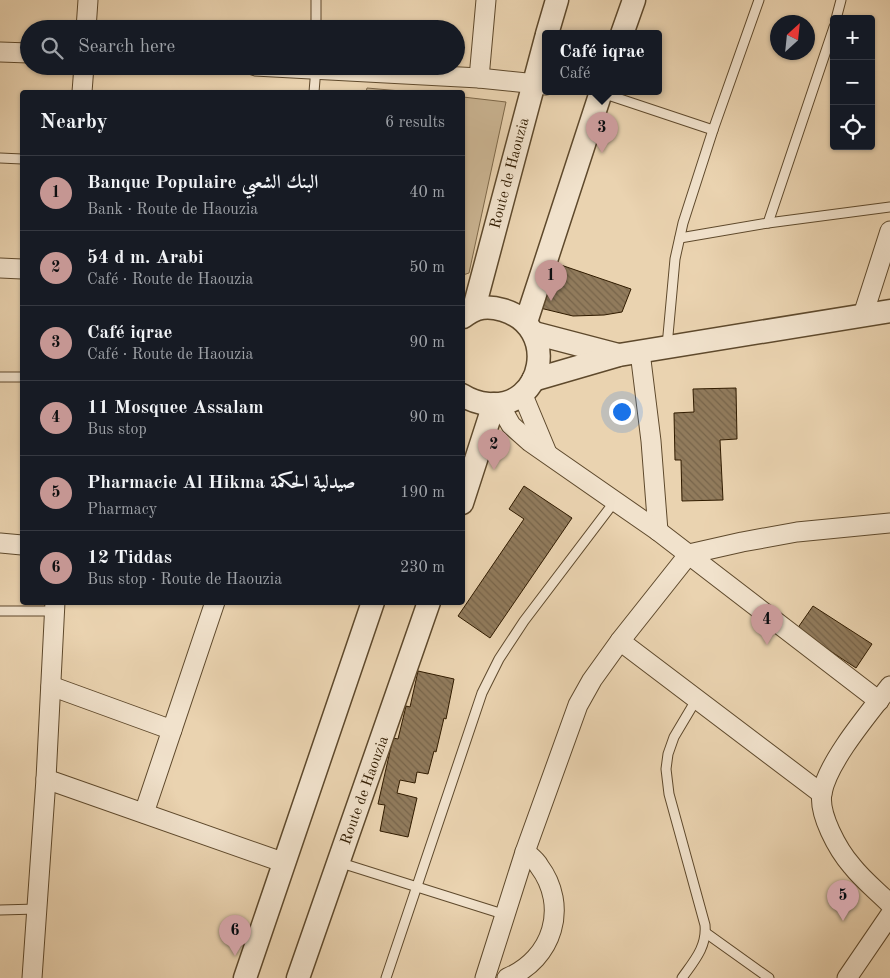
<!DOCTYPE html>
<meta charset="utf-8">
<style>
:root{--surface:#171b24;--page:#242831;--text:#f1f3f6;--muted:#9ea1a6;--line:#363941;--accent:#c59692}
body{margin:0;font-family:"Old Standard TT",Amiri,serif;background:var(--page);color:var(--text)}
.controls{position:absolute;right:15px;top:15px;display:grid;overflow:hidden;border-radius:5px;box-shadow:0 1px 4px #0004}
.controls button{width:45px;height:45px;display:grid;place-items:center;padding:0;border:0;border-bottom:1px solid var(--line);background:var(--surface);color:var(--text);font:25px sans-serif}
.compass{position:absolute;left:770px;top:15px;width:45px;height:45px;border-radius:50%;background:var(--surface);box-shadow:0 1px 4px #0004;rotate:27deg}
.you{position:absolute;left:621px;top:411px;width:18px;height:18px;margin:-12px;border:4px solid #fff;border-radius:50%;background:#1a73e8;box-shadow:0 0 0 8px #1a73e833}
.badge{display:grid;place-items:center;width:32px;height:32px;border-radius:50%;background:var(--accent);color:#111;font-size:16px;font-weight:700}
.pin{position:absolute;translate:-50% -41px;filter:drop-shadow(0 1px 2px #0008)}
.pin::after{content:'';position:absolute;top:26px;width:18px;height:15px;background:inherit;clip-path:polygon(0 0,100% 0,50% 100%)}
.popup{position:absolute;left:542px;top:30px;width:120px;height:65px;box-sizing:border-box;display:grid;place-content:center;border-radius:5px;background:var(--surface);filter:drop-shadow(0 1px 4px #0005);font-size:16px;white-space:nowrap;color:var(--muted)}
.popup b{font-size:19px;color:var(--text)}
.popup::after{content:'';position:absolute;left:50%;top:100%;margin-left:-10px;border:10px solid transparent;border-top-color:var(--surface)}
.list{margin:0;padding:0;list-style:none}
h2{display:flex;justify-content:space-between;align-items:center;height:65px;margin:0;padding:0 20px;font-size:21px}
h2 small{font-size:16px;font-weight:400;color:var(--muted)}
.list li{display:grid;grid-template-columns:32px 1fr auto;gap:15px;align-items:center;box-sizing:border-box;height:75px;padding:0 20px;border-top:1px solid var(--line)}
.list b{display:block;font-size:19px;white-space:nowrap}
.list p{margin:0;font-size:16px;white-space:nowrap;color:var(--muted)}
.list em{font-size:16px;font-style:normal;color:var(--muted)}
.icon{flex:none;width:28px;height:28px;fill:none;stroke:currentColor;stroke-width:2;stroke-linecap:round;stroke-linejoin:round}
.map{position:relative;flex:none;width:890px;height:978px;overflow:hidden}
.search{position:absolute;background:var(--surface);box-shadow:0 1px 4px #0004;left:20px;top:20px;width:445px;height:55px;display:flex;align-items:center;gap:12px;box-sizing:border-box;padding:0 18px;border-radius:28px;color:var(--muted);font-size:19px}
.panel{position:absolute;background:var(--surface);box-shadow:0 1px 4px #0004;left:20px;top:90px;width:445px;height:515px;border-radius:5px}
.map>svg:first-child{display:block}
</style>
<div class="map">
<svg width="890" height="978" viewBox="0 0 890 978">
<defs>
<pattern id="building-back-hatch" width="6" height="6" patternUnits="userSpaceOnUse" patternTransform="scale(1.25)"><rect width="6" height="6" fill="#917b5c"/><path d="M-1 5l2 2M0 0l6 6M5-1l2 2" fill="none" stroke="#77644a"/></pattern>
</defs>
<rect width="100%" height="100%" fill="#ead3b0"/>
<filter id="stains"><feTurbulence type="fractalNoise" baseFrequency=".004" numOctaves="4"/><feColorMatrix values="0 0 0 0 .2 0 0 0 0 .09 0 0 0 0 .02 0 0 0 .5 -.17"/></filter>
<radialGradient id="worn" r=".72"><stop offset=".6" stop-color="#630" stop-opacity="0"/><stop offset="1" stop-color="#630" stop-opacity=".3"/></radialGradient>
<g fill="#cab492" stroke="#7d6849">
<path d="M367,88L412,92H366Z"/>
<path d="M463,97L506,102L469,273L463,275Z"/>
</g>
<g fill="url(#building-back-hatch)" stroke="#301b00">
<path d="M555,263L631,289L622,312L604,315L573,316L540,308Z"/>
<path d="M736,388L737,439L720,440L723,500L682,501L681,460H675L674,413L694,412L693,389Z"/>
<path d="M524,486L572,518L490,638L458,616L524,519L509,509Z"/>
<path d="M813,606L872,644L856,668L797,629Z"/>
<path d="M418,671L454,679L446,719L444,718L436,752L434,751L428,774L417,772L415,783L400,780L397,793L417,798L408,837L380,831L385,805L378,804L393,738L398,739L406,706L410,707Z"/>
</g>
<g fill="none" stroke-linecap="round" stroke-linejoin="round">
<g stroke="#5e492c" stroke-width="11">
<g id="service">
<path d="M836,19L841,0"/>
<path d="M316,29V0"/>
<path d="M314,92L316,68"/>
<path d="M602,93L713,130"/>
<path d="M0,158L22,159"/>
<path d="M768,223L834,27"/>
<path d="M680,238L768,223L890,207"/>
<path d="M667,346L675,259L683,223L713,130L759,0"/>
<path d="M0,377H22"/>
<path d="M0,611H55"/>
<path d="M338,862L506,915"/>
<path d="M0,910L37,909"/>
<path d="M706,933L769,978"/>
<path d="M386,978L482,693L499,659L524,621L615,501"/>
<path d="M682,978C694,961 707,947 705,925L669,794L666,769L668,754L674,737L696,700"/>
</g>
</g>
<g stroke="#5e492c" stroke-width="21">
<g id="minor">
<path d="M86,29L88,0"/>
<path d="M0,52L29,53"/>
<path d="M255,66L479,78L546,85"/>
<path d="M479,78L486,0"/>
<path d="M82,92L84,66"/>
<path d="M0,268L22,269"/>
<path d="M863,315L890,231"/>
<path d="M640,352L651,441L658,531"/>
<path d="M522,393L547,453"/>
<path d="M499,404L511,425L530,442L658,531L879,701"/>
<path d="M0,543L22,545"/>
<path d="M620,641L822,794"/>
<path d="M51,686L172,730"/>
<path d="M890,686C870,712 828,761 822,793C818,814 838,850 852,866C863,880 877,891 890,904"/>
<path d="M46,779L285,863"/>
<path d="M144,813L215,602"/>
<path d="M32,978L46,779L55,602"/>
<path d="M485,978L525,852L578,705L592,680L620,641L689,554L742,542L797,532L890,523"/>
<path d="M507,978C553,959 569,906 539,866C536,860 530,856 525,852"/>
<path d="M847,978L890,915"/>
</g>
</g>
<g stroke="#5e492c" stroke-width="25">
<g id="tertiary">
<path d="M547,34L557,0"/>
<path d="M622,34L634,0"/>
<path d="M474,308L546,38"/>
<path d="M526,322L601,92"/>
<path d="M534,333L618,355"/>
<path d="M533,380L619,355L890,311"/>
<path d="M462,395C470,400 479,403 488,404C544,410 560,327 503,310C487,305 476,307 463,317"/>
<path d="M462,503L494,404"/>
<path d="M245,978L373,602"/>
<path d="M298,978L429,602"/>
</g>
</g>
<use href="#service" stroke="#f1e2cc" stroke-width="9"/>
<use href="#minor" stroke="#f1e2cc" stroke-width="19"/>
<use href="#tertiary" stroke="#f1e2cc" stroke-width="22"/>
</g>
<g text-anchor="middle" stroke-width="4" stroke-linejoin="round" paint-order="stroke">
<g font-size="15" fill="#301b00" stroke="#f1e2cc">
<text transform="translate(509 173) rotate(-75)" y="5">Route de Haouzia</text>
<text transform="translate(364 790) rotate(-70)" y="5">Route de Haouzia</text>
</g>
</g>
<rect width="100%" height="100%" filter="url(#stains)"/>
<rect width="100%" height="100%" fill="url(#worn)"/>
</svg>
<div class="controls">
<button>+</button>
<button>−</button>
<button><svg class="icon" aria-label="locate" viewBox="0 0 24 24"><circle cx="12" cy="12" r="6"/><path d="M12 2v4M12 18v4M2 12h4M18 12h4"/></svg></button>
</div>
<svg class="compass" viewBox="-18 -18 36 36"><path d="M0-13l5 13h-10z" fill="#e53935"/><path d="M0 13l5-13h-10z" fill="#9ea1a6"/></svg>
<div class="you"></div>
<div class="pin badge" style="left:551px;top:301px">1</div>
<div class="pin badge" style="left:494px;top:470px">2</div>
<div class="pin badge" style="left:602px;top:153px">3</div>
<div class="popup"><b>Café iqrae</b>Café</div>
<div class="pin badge" style="left:767px;top:645px">4</div>
<div class="pin badge" style="left:843px;top:921px">5</div>
<div class="pin badge" style="left:235px;top:956px">6</div>
<div class="search"><svg class="icon" aria-label="search" viewBox="0 0 24 24"><circle cx="10" cy="10" r="6"/><path d="M15 15l6 6"/></svg>Search here</div>
<section class="panel">
<h2>Nearby<small>6 results</small></h2>
<ul class="list">
<li><span class="badge">1</span><div><b>Banque Populaire البنك الشعبي</b><p>Bank · Route de Haouzia</p></div><em>40 m</em></li>
<li><span class="badge">2</span><div><b>54 d m. Arabi</b><p>Café · Route de Haouzia</p></div><em>50 m</em></li>
<li><span class="badge">3</span><div><b>Café iqrae</b><p>Café · Route de Haouzia</p></div><em>90 m</em></li>
<li><span class="badge">4</span><div><b>11 Mosquee Assalam</b><p>Bus stop</p></div><em>90 m</em></li>
<li><span class="badge">5</span><div><b>Pharmacie Al Hikma صيدلية الحكمة</b><p>Pharmacy</p></div><em>190 m</em></li>
<li><span class="badge">6</span><div><b>12 Tiddas</b><p>Bus stop · Route de Haouzia</p></div><em>230 m</em></li>
</ul>
</section>
</div>
